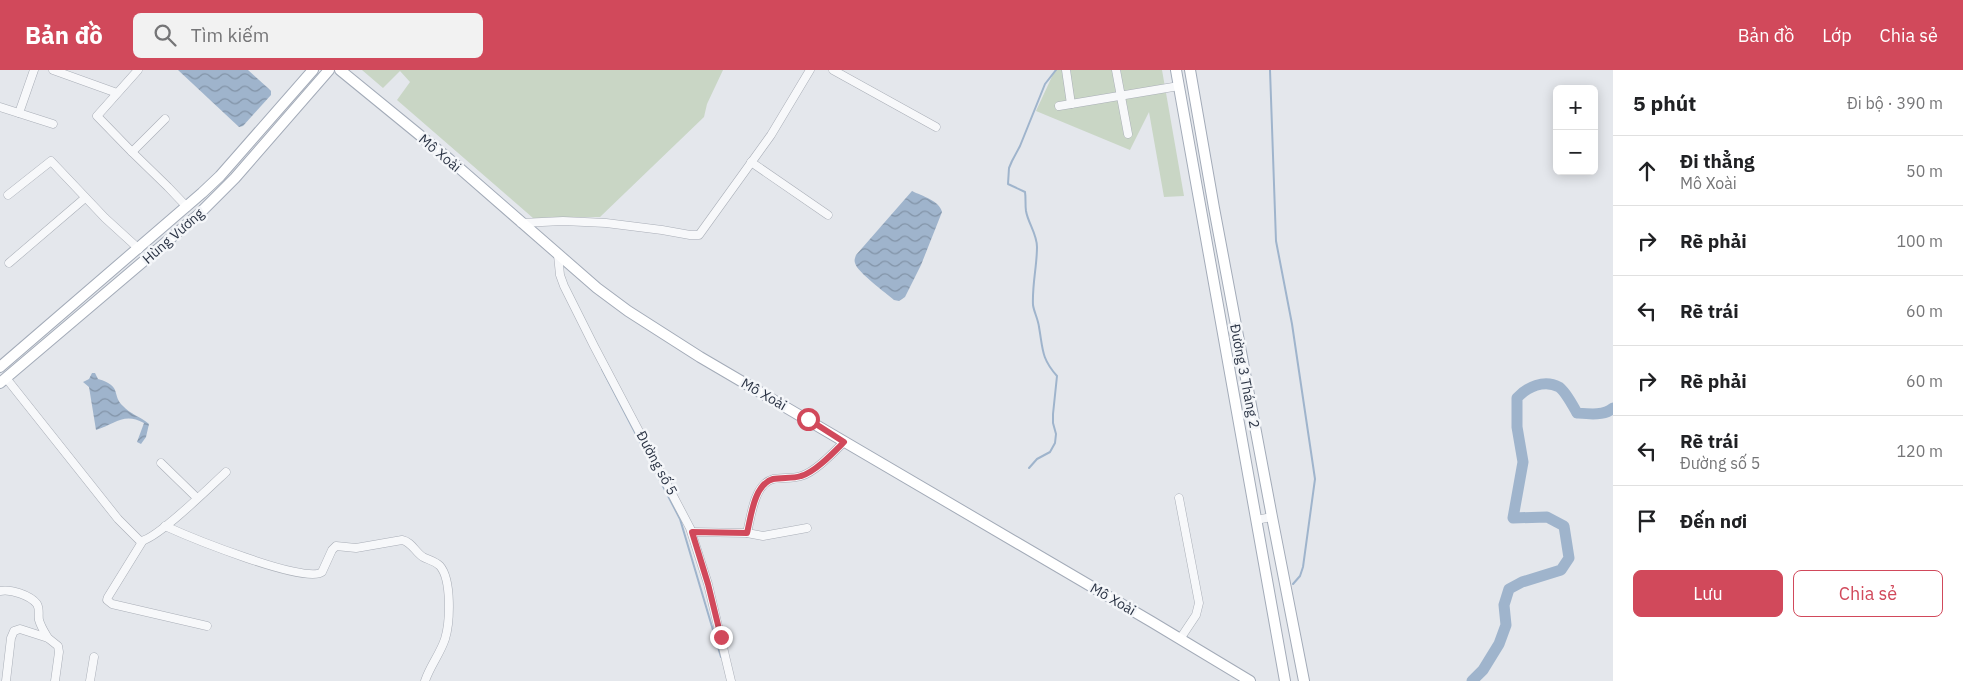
<!DOCTYPE html>
<html lang="vi">
<meta charset="utf-8">
<style>
:root{--surface:#fff;--page:#f2f2f2;--text:#202124;--muted:#757577;--line:#e0e0e0;--accent:#d1495b}
body{margin:0;font-family:"IBM Plex Sans",sans-serif;background:var(--page);color:var(--text)}
.controls{position:absolute;right:15px;top:15px;display:grid;overflow:hidden;border-radius:8px;box-shadow:0 2px 12px #0003}
.controls button{width:45px;height:45px;display:grid;place-items:center;padding:0;border:0;border-bottom:1px solid var(--line);background:var(--surface);color:var(--text);font:25px sans-serif}
.stop{position:absolute;width:15px;height:15px;margin:-11px;border:4px solid #d1495b;border-radius:50%;background:#fff}
.stop.end{background:#d1495b;border-color:#fff;box-shadow:0 1px 5px #0008}
.list{margin:0;padding:0;list-style:none}
h2{display:flex;justify-content:space-between;align-items:center;height:65px;margin:0;padding:0 20px;font-size:21px}
h2 small{font-size:16px;font-weight:400;color:var(--muted)}
.list li{display:grid;grid-template-columns:32px 1fr auto;gap:15px;align-items:center;box-sizing:border-box;height:70px;padding:0 20px;border-top:1px solid var(--line)}
.list b{display:block;font-size:19px;white-space:nowrap}
.list p{margin:0;font-size:16px;white-space:nowrap;color:var(--muted)}
.list em{font-size:16px;font-style:normal;color:var(--muted)}
.actions{display:flex;gap:10px;padding:15px 20px}
.actions a{flex:1;padding:11px 0;border:1px solid var(--accent);border-radius:8px;text-align:center;font-size:18px;color:var(--accent)}
.actions .main{background:var(--accent);color:#fff}
.icon{flex:none;width:28px;height:28px;fill:none;stroke:currentColor;stroke-width:2;stroke-linecap:round;stroke-linejoin:round}
.map{position:relative;flex:none;width:1613px;height:611px;overflow:hidden}
header{display:flex;align-items:center;gap:30px;box-sizing:border-box;height:70px;padding:0 25px;background:var(--accent);color:#fff}
header strong{font-size:24px}
nav{display:flex;gap:28px;margin-inline-start:auto;font-size:18px}
.search{width:350px;height:45px;background:var(--page);display:flex;align-items:center;gap:12px;box-sizing:border-box;padding:0 18px;border-radius:8px;color:var(--muted);font-size:19px}
main{display:flex}
aside{flex:1;background:var(--surface)}
.map>svg:first-child{display:block}
</style>
<header>
<strong>Bản đồ</strong>
<div class="search"><svg class="icon" aria-label="search" viewBox="0 0 24 24"><circle cx="10" cy="10" r="6"/><path d="M15 15l6 6"/></svg>Tìm kiếm</div>
<nav><a>Bản đồ</a><a>Lớp</a><a>Chia sẻ</a></nav>
</header>
<main>
<div class="map">
<svg width="1613" height="611" viewBox="0 0 1613 611">
<defs>
<pattern id="water-waves" width="16" height="10" patternUnits="userSpaceOnUse" patternTransform="scale(1.25)"><rect width="16" height="10" fill="#9fb4cc"/><path d="M0 5q4-4 8 0t8 0" fill="none" stroke="#8293a7"/></pattern>
</defs>
<rect width="100%" height="100%" fill="#e4e7ec"/>
<g fill="#c9d6c5">
<path d="M362,0H723L707,34L704,47L600,147L533,148L397,30L410,12L400,1L383,18Z"/>
<path d="M1055,0H1162L1184,126L1164,127L1149,42L1130,80L1036,41Z"/>
</g>
<g fill="url(#water-waves)">
<path d="M178,0H248L268,18L271,21V25L243,56L239,57Z"/>
<path d="M912,121C922,126 940,131 942,142L921,195L905,227L899,231L894,230C886,223 857,202 855,193C854,190 855,188 856,185Z"/>
<path d="M92,303H95L98,309C123,316 111,325 123,336C130,344 141,347 149,354L146,367L141,374L137,372L144,353C124,342 115,354 96,360L89,317L83,312L89,309Z"/>
</g>
<g fill="none" stroke-linecap="round" stroke-linejoin="round">
<g stroke="#9fb4cc" stroke-width="2">
<path d="M1270,0L1276,171L1292,254L1315,409L1303,497L1300,506L1293,514"/>
<path d="M602,299L680,449L721,587"/>
<path d="M1029,398L1037,389L1050,382L1055,373L1056,364L1053,353V344L1057,306C1041,288 1043,279 1039,257C1038,249 1034,242 1033,235C1032,215 1037,196 1037,177C1037,164 1028,153 1026,141C1025,134 1026,128 1025,122L1008,114L1009,98L1012,91L1020,76L1045,14L1056,0"/>
</g>
<path stroke="#9fb4cc" stroke-width="11" d="M1472,611L1483,600L1499,574L1506,555L1504,535L1509,519L1522,512L1561,500L1569,488L1564,456L1547,447L1513,448L1523,392L1517,357V328C1527,317 1544,309 1559,317C1566,322 1573,336 1577,343C1588,344 1605,346 1613,338"/>
<g stroke="#a9aeb7" stroke-width="9">
<g id="minor">
<path d="M53,0L117,23"/>
<path d="M138,0L97,46L132,82L165,49"/>
<path d="M833,0L936,57"/>
<path d="M1066,0L1071,34"/>
<path d="M1116,0L1128,64"/>
<path d="M1059,36L1179,16"/>
<path d="M0,37L53,54"/>
<path d="M19,43L34,0"/>
<path d="M132,82L168,117L187,137"/>
<path d="M751,92L828,145"/>
<path d="M8,125L51,91L105,148L139,179"/>
<path d="M521,153L563,151L606,153L662,160L690,165H699L771,65L810,0"/>
<path d="M558,185L560,205L564,216L594,276L690,458L708,514L731,611"/>
<path d="M9,193L85,128"/>
<path d="M6,308L118,449L140,471C155,471 212,415 226,402"/>
<path d="M161,393L197,428"/>
<path d="M1179,428L1199,533L1196,545L1180,569"/>
<path d="M1256,450L1272,447"/>
<path d="M165,456C187,466 306,515 322,502L332,480L336,476L356,478L402,470C412,472 415,482 423,487C429,490 435,491 440,496C452,510 450,553 445,569C440,584 430,596 425,611"/>
<path d="M692,462L747,463L763,466L807,458"/>
<path d="M747,463C751,447 754,414 773,409C782,407 792,409 801,406C815,402 833,383 844,372"/>
<path d="M142,472L108,527L107,530L112,534L207,556"/>
<path d="M0,521C11,519 30,525 37,534C40,539 38,545 39,550C41,557 45,563 48,568"/>
<path d="M6,611L11,568L14,561L20,559L48,568L58,576L59,582L55,611"/>
<path d="M90,611L94,587"/>
</g>
</g>
<g stroke="#a3abb8" stroke-width="12">
<g id="major">
<path d="M340,0L449,89L597,218L628,241L700,287L1152,552L1250,611"/>
<path d="M1176,0L1285,611"/>
<path d="M1190,0L1214,138L1272,447L1304,611"/>
<path d="M0,297L202,123L220,106L313,0"/>
<path d="M0,313L198,145L235,108L329,0"/>
</g>
</g>
<use href="#minor" stroke="#f7f8fa" stroke-width="8"/>
<use href="#major" stroke="#fff" stroke-width="10"/>
</g>
<g fill="none" stroke-linecap="round" stroke-linejoin="round">
<path stroke="#d1495b" stroke-width="6" d="M721,567L708,514L692,462L747,463C751,447 754,414 773,409C782,407 792,409 801,406C815,402 833,383 844,372L808,349"/>
</g>
<g text-anchor="middle" stroke-width="5" stroke-linejoin="round" paint-order="stroke">
<g font-size="14" fill="#2b3445" stroke="#f4f6f9">
<text transform="translate(440 83) rotate(40)" y="5">Mô Xoài</text>
<text transform="translate(173 166) rotate(-41)" y="5">Hùng Vương</text>
<text transform="translate(1245 306) rotate(79)" y="5">Đường 3 Tháng 2</text>
<text transform="translate(764 324) rotate(30)" y="5">Mô Xoài</text>
<text transform="translate(657 393) rotate(62)" y="5">Đường số 5</text>
<text transform="translate(1113 529) rotate(30)" y="5">Mô Xoài</text>
</g>
</g>
</svg>
<div class="controls">
<button>+</button>
<button>−</button>
</div>
<div class="stop" style="left:808px;top:349px"></div>
<div class="stop end" style="left:721px;top:567px"></div>
</div>
<aside>
<h2>5 phút<small>Đi bộ · 390 m</small></h2>
<ul class="list">
<li><svg class="icon" aria-label="ahead" viewBox="0 0 24 24"><path d="M12 20V5M6 11l6-6 6 6"/></svg><div><b>Đi thẳng</b><p>Mô Xoài</p></div><em>50 m</em></li>
<li><svg class="icon" aria-label="right" viewBox="0 0 24 24"><path d="M7 20v-9h11M14 6l5 5-5 5"/></svg><div><b>Rẽ phải</b></div><em>100 m</em></li>
<li><svg class="icon" aria-label="left" viewBox="0 0 24 24"><path d="M17 20v-9H6M10 6l-5 5 5 5"/></svg><div><b>Rẽ trái</b></div><em>60 m</em></li>
<li><svg class="icon" aria-label="right" viewBox="0 0 24 24"><path d="M7 20v-9h11M14 6l5 5-5 5"/></svg><div><b>Rẽ phải</b></div><em>60 m</em></li>
<li><svg class="icon" aria-label="left" viewBox="0 0 24 24"><path d="M17 20v-9H6M10 6l-5 5 5 5"/></svg><div><b>Rẽ trái</b><p>Đường số 5</p></div><em>120 m</em></li>
<li><svg class="icon" aria-label="arrive" viewBox="0 0 24 24"><path d="M6 21V4h12l-3 4 3 4H6"/></svg><div><b>Đến nơi</b></div></li>
</ul>
<div class="actions"><a class="main">Lưu</a><a>Chia sẻ</a></div>
</aside>
</main>
